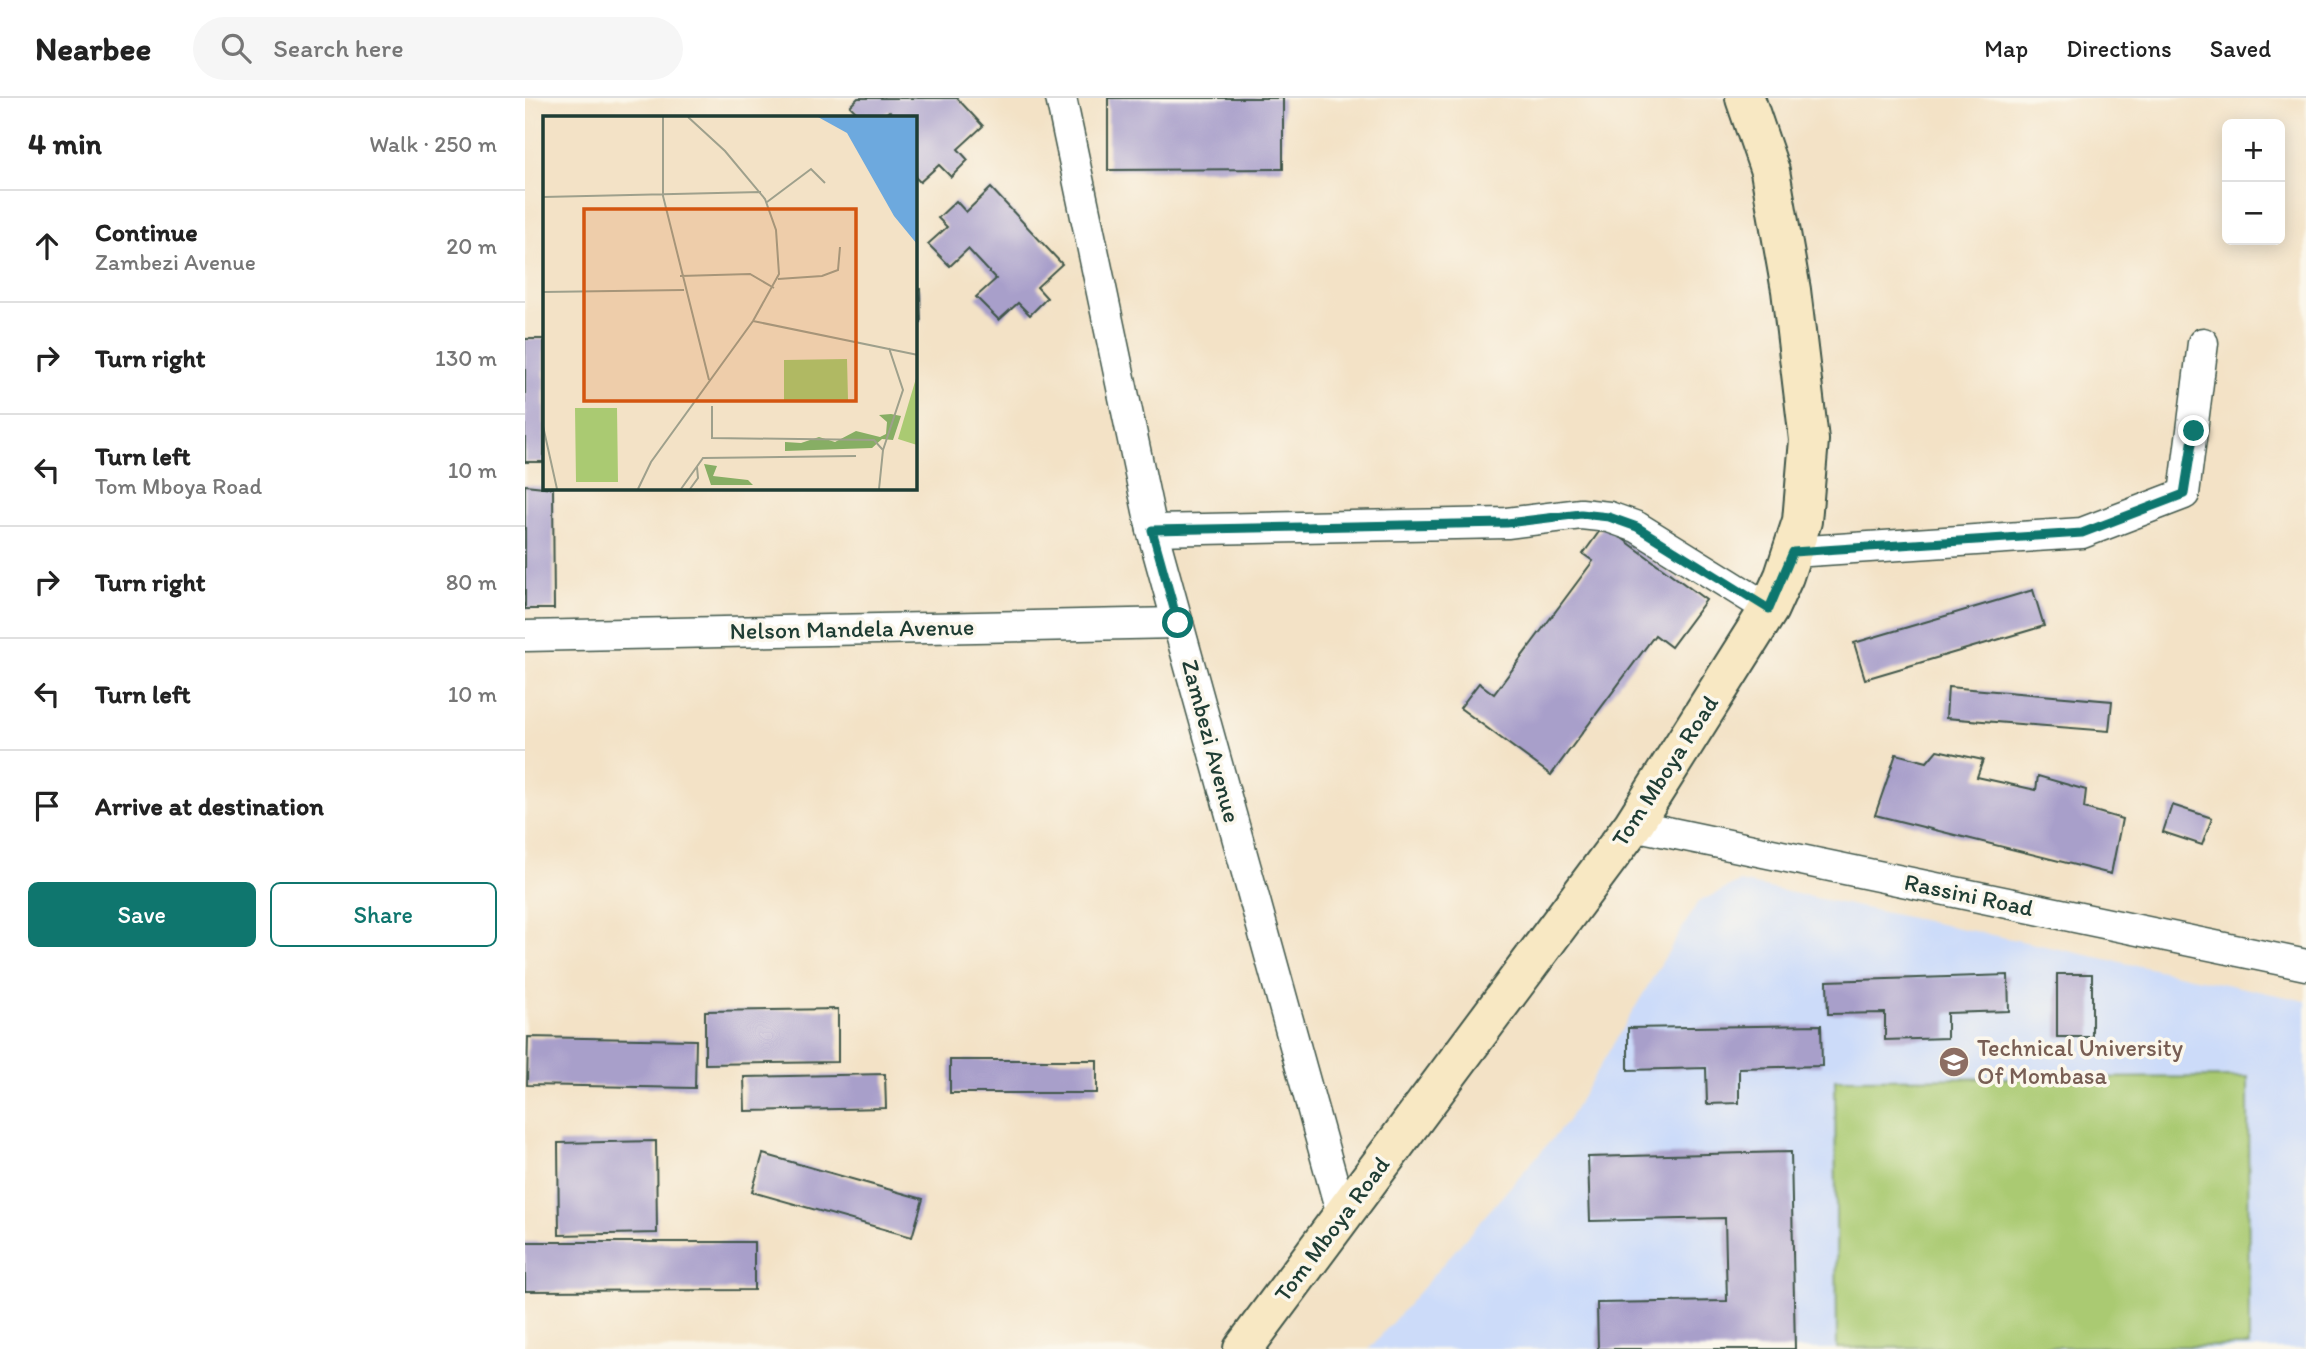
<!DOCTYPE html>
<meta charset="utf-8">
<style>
:root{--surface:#fff;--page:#f6f6f6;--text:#222;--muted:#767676;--line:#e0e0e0;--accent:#0f766e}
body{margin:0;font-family:Itim,sans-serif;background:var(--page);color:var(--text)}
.controls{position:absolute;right:21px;top:21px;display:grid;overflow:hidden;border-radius:10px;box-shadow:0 4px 18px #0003}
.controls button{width:63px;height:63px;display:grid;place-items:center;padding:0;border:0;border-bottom:2px solid var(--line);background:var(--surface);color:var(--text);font:35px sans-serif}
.stop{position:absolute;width:21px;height:21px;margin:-16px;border:5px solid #0f766e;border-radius:50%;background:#fff}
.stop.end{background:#0f766e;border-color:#fff;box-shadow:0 2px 7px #0008}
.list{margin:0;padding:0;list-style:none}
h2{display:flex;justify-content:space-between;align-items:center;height:91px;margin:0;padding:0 28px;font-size:30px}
h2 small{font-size:23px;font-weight:400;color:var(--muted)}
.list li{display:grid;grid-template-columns:46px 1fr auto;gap:21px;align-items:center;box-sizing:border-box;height:112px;padding:0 28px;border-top:2px solid var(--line)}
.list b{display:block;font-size:26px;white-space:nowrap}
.list p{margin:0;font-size:23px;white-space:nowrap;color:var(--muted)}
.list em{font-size:23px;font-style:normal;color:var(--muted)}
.actions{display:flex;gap:14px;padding:21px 28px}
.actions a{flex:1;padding:16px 0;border:2px solid var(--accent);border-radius:10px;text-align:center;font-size:24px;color:var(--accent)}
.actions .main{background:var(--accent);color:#fff}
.icon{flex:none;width:38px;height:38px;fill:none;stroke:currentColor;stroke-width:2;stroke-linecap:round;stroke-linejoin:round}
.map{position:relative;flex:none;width:1781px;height:1251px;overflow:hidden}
header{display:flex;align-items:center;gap:42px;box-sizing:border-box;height:98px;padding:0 35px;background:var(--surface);border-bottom:2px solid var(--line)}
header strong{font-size:33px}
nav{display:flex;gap:38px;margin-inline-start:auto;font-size:24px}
.search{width:490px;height:63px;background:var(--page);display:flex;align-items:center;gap:18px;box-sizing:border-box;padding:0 24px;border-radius:38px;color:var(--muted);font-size:26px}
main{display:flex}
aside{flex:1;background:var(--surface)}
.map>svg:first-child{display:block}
</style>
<header>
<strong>Nearbee</strong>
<div class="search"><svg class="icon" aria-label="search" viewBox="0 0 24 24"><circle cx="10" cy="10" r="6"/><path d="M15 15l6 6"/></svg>Search here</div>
<nav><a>Map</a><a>Directions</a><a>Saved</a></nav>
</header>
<main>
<aside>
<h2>4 min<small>Walk · 250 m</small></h2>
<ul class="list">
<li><svg class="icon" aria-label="ahead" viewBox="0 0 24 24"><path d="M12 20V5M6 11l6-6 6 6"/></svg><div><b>Continue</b><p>Zambezi Avenue</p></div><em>20 m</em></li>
<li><svg class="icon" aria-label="right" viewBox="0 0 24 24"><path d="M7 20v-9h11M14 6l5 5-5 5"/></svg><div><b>Turn right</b></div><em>130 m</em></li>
<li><svg class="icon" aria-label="left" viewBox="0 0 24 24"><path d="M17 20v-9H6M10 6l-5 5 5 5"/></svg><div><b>Turn left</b><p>Tom Mboya Road</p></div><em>10 m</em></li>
<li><svg class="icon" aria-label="right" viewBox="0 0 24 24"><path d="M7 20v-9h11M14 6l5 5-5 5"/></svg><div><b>Turn right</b></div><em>80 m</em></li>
<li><svg class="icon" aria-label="left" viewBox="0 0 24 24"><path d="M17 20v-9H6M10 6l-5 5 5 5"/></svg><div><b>Turn left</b></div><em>10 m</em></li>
<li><svg class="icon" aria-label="arrive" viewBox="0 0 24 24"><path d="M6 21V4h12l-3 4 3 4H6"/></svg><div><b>Arrive at destination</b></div></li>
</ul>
<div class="actions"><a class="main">Save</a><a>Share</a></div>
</aside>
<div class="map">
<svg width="1781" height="1251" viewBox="0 0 1781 1251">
<rect width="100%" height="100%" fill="#fbf7ec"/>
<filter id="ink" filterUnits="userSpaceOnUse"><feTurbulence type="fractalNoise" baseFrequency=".0143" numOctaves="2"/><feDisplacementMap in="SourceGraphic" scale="14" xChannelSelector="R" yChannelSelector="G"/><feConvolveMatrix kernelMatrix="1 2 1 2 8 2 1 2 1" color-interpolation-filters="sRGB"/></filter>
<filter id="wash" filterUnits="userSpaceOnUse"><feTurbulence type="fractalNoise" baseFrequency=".00686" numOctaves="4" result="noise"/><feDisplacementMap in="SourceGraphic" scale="28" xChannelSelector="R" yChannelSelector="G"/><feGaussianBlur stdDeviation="1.57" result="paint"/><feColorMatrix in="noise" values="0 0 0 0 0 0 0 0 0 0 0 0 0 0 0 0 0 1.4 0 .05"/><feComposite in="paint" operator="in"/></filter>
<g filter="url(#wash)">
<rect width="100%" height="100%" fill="#f3e2c6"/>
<path fill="#ccdbf9" d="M1215,784L1781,903V1251H844L1041,1025L1173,804Z"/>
<path fill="#aaca72" stroke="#648453" stroke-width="2" d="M1723,979L1724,1248L1312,1250L1310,981Z"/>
<g id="blocks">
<g fill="#a89fca">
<path d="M333,0H432L458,28L433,51L443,62L426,79L414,67L395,84L390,79V19H370L364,13L357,19H336L325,8Z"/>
<path d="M583,0H758V71L583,72Z"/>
<path d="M466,90L537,166L512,189L522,200L505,217L493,205L474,222L451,199L471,181L443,151L425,168L403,146L422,129L413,120L431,103L441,114Z"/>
<path d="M390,191H395L396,224H390Z"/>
<rect x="0" y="241" width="19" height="123"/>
<path d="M0,387L28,390L29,511H0Z"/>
<path d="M1079,427L1181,502L1146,549L1130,537L1026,677L935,610L954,585L969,596L1068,463L1058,456Z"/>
<path d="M1508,492L1519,528L1340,581L1329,545Z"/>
<path d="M1423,589L1587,603L1584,633L1421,620Z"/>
<path d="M1412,652L1458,662L1452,679L1511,692L1513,678L1561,692L1559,710L1597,721L1586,776L1350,717L1371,656L1402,664Z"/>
<path d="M1647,707L1687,720L1677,747L1638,734Z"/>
<rect x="1532" y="876" width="35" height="63"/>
<path d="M1483,877L1484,913L1422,915V940L1360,942V915L1303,916L1302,883Z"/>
<path d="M313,911V964L180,966V913Z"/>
<path d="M1296,927L1297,968L1214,970V1005L1182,1006L1181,970L1103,972V930Z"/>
<path d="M3,939L171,942L170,990L2,987Z"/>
<rect x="425" y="962" width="147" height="33"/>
<path d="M360,976L361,1010L220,1013L219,979Z"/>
<path d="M131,1043L132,1135L34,1137L33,1045Z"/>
<path d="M1266,1054L1270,1251H1073L1072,1205L1202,1203L1200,1120L1065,1123L1063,1059Z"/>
<path d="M238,1056L398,1101L387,1139L227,1094Z"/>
<path d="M0,1144H229V1192L0,1193Z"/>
</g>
</g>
</g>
<g filter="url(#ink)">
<use href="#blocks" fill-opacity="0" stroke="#3f564a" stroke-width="2"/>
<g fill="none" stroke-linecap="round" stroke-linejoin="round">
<g stroke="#3f564a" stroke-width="33">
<g id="street">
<path d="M536,0L627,432L817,1117"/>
<path d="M627,432L982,425L1056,416L1084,419L1112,429L1244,511"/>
<path d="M1268,454L1557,435L1659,396L1678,245"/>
<path d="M0,538L653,525"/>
<path d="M1108,727L1781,867"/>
</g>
</g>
<g stroke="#3f564a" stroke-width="42">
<path id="secondary" d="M718,1251L1108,727L1244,511L1259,478L1277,423L1284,342L1266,192L1245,73L1220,0"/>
</g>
<use href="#street" stroke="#fff" stroke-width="30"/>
<use href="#secondary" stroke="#f8e8c3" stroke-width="38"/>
</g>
</g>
<g fill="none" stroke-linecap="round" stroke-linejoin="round" filter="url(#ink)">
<path stroke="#0f766e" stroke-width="9" d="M653,525L627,432L982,425L1056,416L1084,419L1112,429L1244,511L1268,454L1557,435L1659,396L1669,333"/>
</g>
<defs>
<g id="university-disc" transform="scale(1.575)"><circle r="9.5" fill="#8d6e63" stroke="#fbf7ec"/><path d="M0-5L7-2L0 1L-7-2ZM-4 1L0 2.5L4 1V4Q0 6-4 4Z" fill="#fff"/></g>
</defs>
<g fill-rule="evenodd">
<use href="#university-disc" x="1429" y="964"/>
</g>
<g text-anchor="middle" stroke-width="7" stroke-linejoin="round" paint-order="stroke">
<g font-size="24" fill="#1f3d34" stroke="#fbf7ec">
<text transform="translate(327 531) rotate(-1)" y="8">Nelson Mandela Avenue</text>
<text transform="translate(686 643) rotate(75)" y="8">Zambezi Avenue</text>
<text transform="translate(1140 673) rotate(-57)" y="8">Tom Mboya Road</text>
<text transform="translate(1444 797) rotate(12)" y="8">Rassini Road</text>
<text transform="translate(807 1131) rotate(-53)" y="8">Tom Mboya Road</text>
</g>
<g font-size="24" fill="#785e54" stroke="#fbf7ec" text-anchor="start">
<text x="1452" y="958">Technical University<tspan x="1452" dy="28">Of Mombasa</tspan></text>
</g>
</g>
<g transform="translate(18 18)">
<rect width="374" height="374" fill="#f3e2c6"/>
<path d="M304,243L305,284L241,285V244ZM374,259V329L355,323ZM32,292H74L75,366H33Z" fill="#aaca72"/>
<path d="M348,298L358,300L350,324L339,323L329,332L242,335V326L258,327L276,321L292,326L313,315L337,321L343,318L344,306L336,299ZM161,348L174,350L170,360L205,364L210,369H168Z" fill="#87ae64"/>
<path d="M275,1H374V128L351,100L304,17Z" fill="#6da9de"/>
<path fill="none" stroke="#9ea08c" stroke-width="2" d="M120,1V80L166,264M0,81L218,76M224,86L268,53L282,67M137,160L207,158L231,172M235,163L279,160L295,154L297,131M0,176L141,174M210,205L375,239M169,290V322L331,324L340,334L336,373M0,310L14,373M340,334L360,274L346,232M95,373L108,346L210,205L236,158L233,114L222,83L182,35L145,1M138,373L160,342L313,340M147,373L155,362L154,351"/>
<path fill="#d45610" fill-opacity="0.15" stroke="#d45610" stroke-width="3.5" d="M41,93H313V285H41Z"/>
<rect width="374" height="374" fill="none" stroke="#1f3d34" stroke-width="3.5"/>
</g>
</svg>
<div class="controls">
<button>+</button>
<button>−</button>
</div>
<div class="stop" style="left:653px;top:525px"></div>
<div class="stop end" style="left:1669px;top:333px"></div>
</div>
</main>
